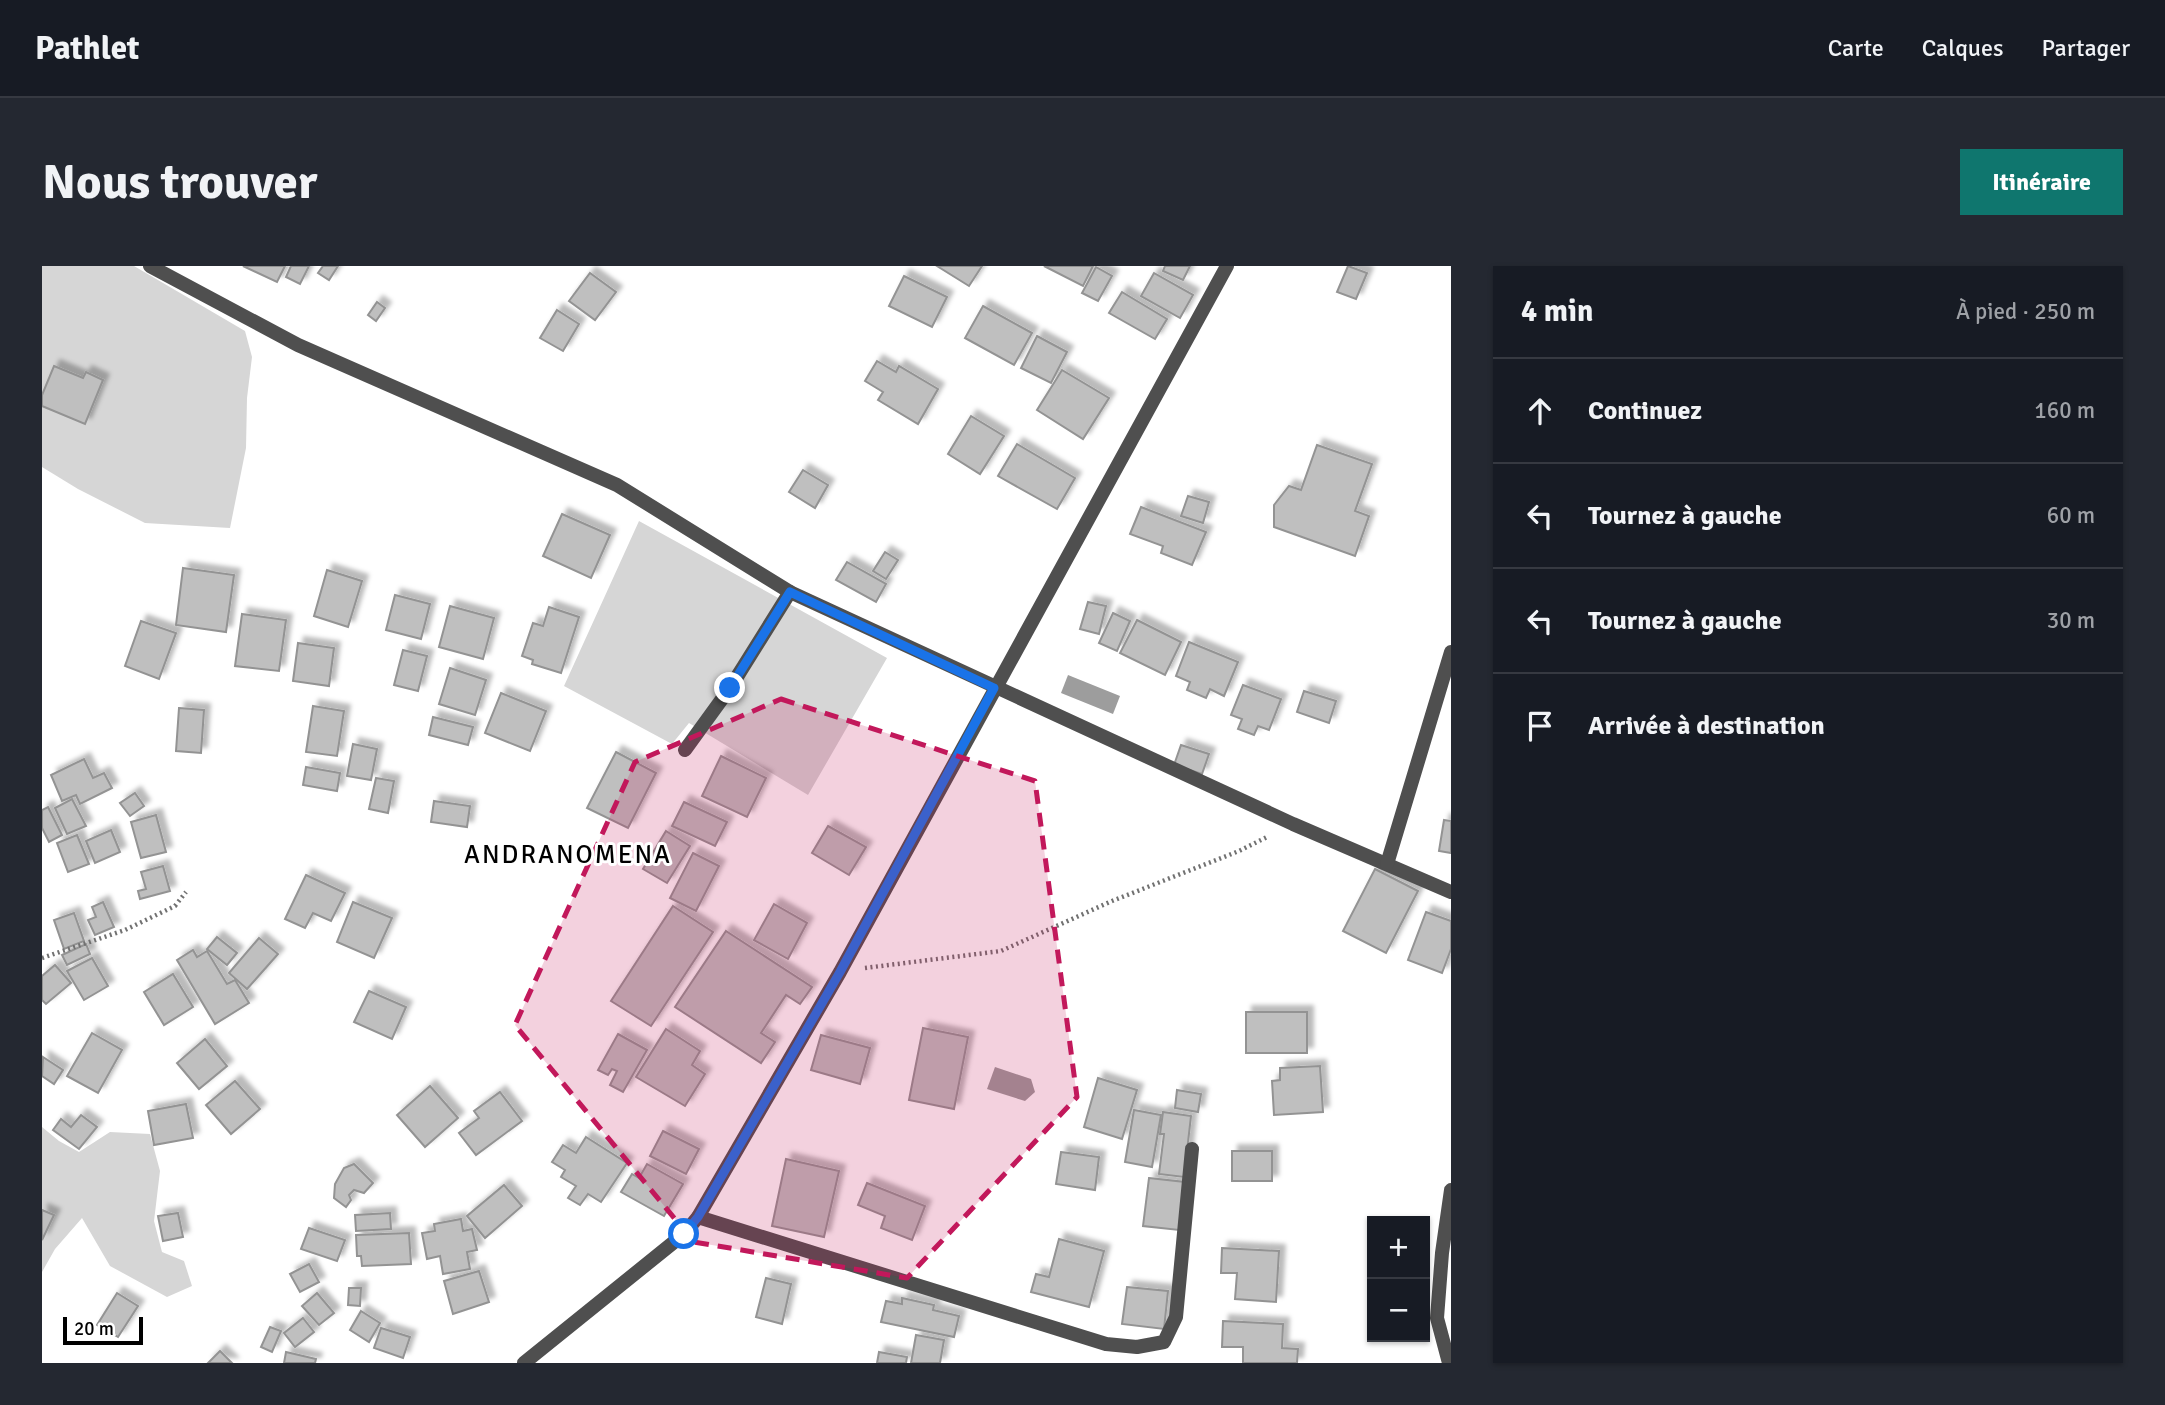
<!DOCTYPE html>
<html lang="fr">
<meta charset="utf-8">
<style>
:root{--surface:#171b24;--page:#242831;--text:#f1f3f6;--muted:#9ea1a6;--line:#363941;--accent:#0f766e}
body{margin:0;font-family:Signika,sans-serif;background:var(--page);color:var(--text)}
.controls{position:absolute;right:21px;bottom:21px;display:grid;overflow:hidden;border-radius:0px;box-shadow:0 2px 5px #0004}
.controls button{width:63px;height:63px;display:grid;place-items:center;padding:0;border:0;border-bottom:2px solid var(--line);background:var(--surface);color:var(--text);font:35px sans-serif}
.scale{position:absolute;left:21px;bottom:18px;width:80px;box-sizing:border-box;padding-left:7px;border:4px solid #000;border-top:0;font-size:19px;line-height:24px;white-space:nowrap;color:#000;-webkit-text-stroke:5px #fff;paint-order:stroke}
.stop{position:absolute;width:21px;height:21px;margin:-16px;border:5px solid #1a73e8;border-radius:50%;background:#fff}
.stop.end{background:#1a73e8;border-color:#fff;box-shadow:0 2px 7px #0008}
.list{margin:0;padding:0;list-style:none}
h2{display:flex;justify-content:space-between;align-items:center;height:91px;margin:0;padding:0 28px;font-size:30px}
h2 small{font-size:23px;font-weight:400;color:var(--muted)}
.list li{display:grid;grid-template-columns:46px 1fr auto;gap:21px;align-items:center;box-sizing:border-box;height:105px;padding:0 28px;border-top:2px solid var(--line)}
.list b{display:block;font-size:26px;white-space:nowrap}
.list em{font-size:23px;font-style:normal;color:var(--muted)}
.icon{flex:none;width:38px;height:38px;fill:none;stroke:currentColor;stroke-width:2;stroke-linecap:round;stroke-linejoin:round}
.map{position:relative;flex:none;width:1409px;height:1097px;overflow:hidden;border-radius:0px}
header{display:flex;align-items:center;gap:42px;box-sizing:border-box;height:98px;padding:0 35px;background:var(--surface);border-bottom:2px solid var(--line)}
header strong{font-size:33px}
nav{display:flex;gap:38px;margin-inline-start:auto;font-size:24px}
.intro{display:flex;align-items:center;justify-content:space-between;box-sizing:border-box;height:168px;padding:0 42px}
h1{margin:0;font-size:49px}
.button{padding:18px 32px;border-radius:0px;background:var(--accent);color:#fff;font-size:24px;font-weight:700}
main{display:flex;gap:42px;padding:0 42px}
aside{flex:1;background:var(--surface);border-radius:0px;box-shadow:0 2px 5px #0004}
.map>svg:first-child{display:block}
</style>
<header>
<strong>Pathlet</strong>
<nav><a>Carte</a><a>Calques</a><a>Partager</a></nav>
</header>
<div class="intro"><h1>Nous trouver</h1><a class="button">Itinéraire</a></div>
<main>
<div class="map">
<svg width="1409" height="1097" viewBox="0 0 1409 1097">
<defs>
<filter id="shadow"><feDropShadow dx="6" dy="-6" stdDeviation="2" flood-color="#0004"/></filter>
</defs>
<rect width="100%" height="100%" fill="#fff"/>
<g fill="#d6d6d6">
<path d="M0,0H92L203,65L210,91L205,132L204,182L188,262L103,257L36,223L0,201Z"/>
<path d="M597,255L845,392L766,529L647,457L630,478L522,420Z"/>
<path d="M0,861L17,875L37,886L68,866L108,868L118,905L112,955L120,986L142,995L150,1020L125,1031L68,1000L40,952L13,983L0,1006Z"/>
</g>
<g fill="#9d9d9d">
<path d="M1026,409L1078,430L1071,448L1019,427Z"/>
<path d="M953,801L989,813L993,826L983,835L945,823Z"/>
</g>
<g fill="#bfbfbf" stroke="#939393" stroke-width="2" filter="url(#shadow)">
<path d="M201,0H243L235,16Z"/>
<path d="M249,0H267L258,18L244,11Z"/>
<path d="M281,0H296L287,14L276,7Z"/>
<path d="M895,0H940L927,20Z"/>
<path d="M1002,0H1051L1041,20Z"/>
<path d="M1123,0H1148L1141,14L1121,5Z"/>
<path d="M1306,0L1325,7L1314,33L1295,26Z"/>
<path d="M1054,1L1070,10L1056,35L1040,27Z"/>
<path d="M548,7L574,26L553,54L527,35Z"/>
<path d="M1112,7L1151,29L1138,52L1099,30Z"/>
<path d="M862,10L905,31L890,61L847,40Z"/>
<path d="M1080,26L1125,53L1113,73L1067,47Z"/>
<path d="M335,36L343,42L334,55L326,49Z"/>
<path d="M941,40L990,67L972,99L923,72Z"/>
<path d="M515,44L537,58L521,85L498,72Z"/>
<path d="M995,70L1025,86L1009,117L979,102Z"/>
<path d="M835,95L854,106L857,100L896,123L876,158L836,134L841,126L823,115Z"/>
<path d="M12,100L41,112L44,106L61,114L43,158L0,140V129Z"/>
<path d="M1020,104L1067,132L1041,173L995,144Z"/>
<path d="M929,150L962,170L938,208L906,188Z"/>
<path d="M975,178L1033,212L1015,243L956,210Z"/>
<path d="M1275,179L1330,198L1313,245L1327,250L1313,290L1232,261V239L1247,220L1259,224Z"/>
<path d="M761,204L786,219L773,242L747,226Z"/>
<path d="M1146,230L1167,236L1161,257L1139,250Z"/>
<path d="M1099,241L1164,266L1150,299L1119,287L1121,280L1088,268Z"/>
<path d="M520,248L568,269L549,312L501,290Z"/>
<path d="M843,286L856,294L844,313L831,305Z"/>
<path d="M805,296L844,318L834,336L794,314Z"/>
<path d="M141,302L192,309L184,366L134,359Z"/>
<path d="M285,304L320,315L306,361L272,350Z"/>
<path d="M353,329L388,338L379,373L344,364Z"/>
<path d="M1046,336L1064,340L1057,368L1038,363Z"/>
<path d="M408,340L452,352L441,393L397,381Z"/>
<path d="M507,341L537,351L519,407L490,398L491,394L480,390L491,357L501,360Z"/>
<path d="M1071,347L1088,355L1075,385L1057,377Z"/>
<path d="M200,348L244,354L237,405L193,400Z"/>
<path d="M1095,354L1139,376L1123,409L1078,387Z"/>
<path d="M99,355L134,367L117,413L83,400Z"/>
<path d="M1147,376L1196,396L1182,430L1168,423L1164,432L1145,424L1148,416L1134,410Z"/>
<path d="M256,377L292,382L287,420L251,415Z"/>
<path d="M361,384L385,390L376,425L352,419Z"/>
<path d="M408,402L444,414L433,449L397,438Z"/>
<path d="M1201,419L1239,433L1227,464L1216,460L1212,469L1196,463L1200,453L1189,449Z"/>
<path d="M1262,425L1294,435L1287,457L1255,446Z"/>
<path d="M459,427L504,445L488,485L443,467Z"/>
<path d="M271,440L302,445L295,490L264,486Z"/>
<path d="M137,442L162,444L159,487L134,485Z"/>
<path d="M391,451L431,461L426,479L387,469Z"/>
<path d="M311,478L335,483L329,514L305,510Z"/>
<path d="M1139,479L1167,488L1160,508L1132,499Z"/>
<path d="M574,486L614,507L586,562L545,542Z"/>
<path d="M679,490L724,512L705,551L660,530Z"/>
<path d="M42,493L51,512L62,507L70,522L38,538L34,529L20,535L9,509Z"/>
<path d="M264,501L298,507L295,525L261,519Z"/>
<path d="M334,512L352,515L346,547L327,543Z"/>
<path d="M93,527L102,540L88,550L78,537Z"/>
<path d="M30,533L44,560L25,568L13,542Z"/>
<path d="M392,535L428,540L425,561L389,556Z"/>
<path d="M642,536L685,556L673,580L630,560Z"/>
<path d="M6,541L20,569L7,576L0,562V544Z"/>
<path d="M114,549L124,586L99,592L89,556Z"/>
<path d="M1402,554L1409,555V587L1397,585Z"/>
<path d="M786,560L824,581L807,609L770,587Z"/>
<path d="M69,564L78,586L53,597L44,575Z"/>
<path d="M624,565L648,580L625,617L601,603Z"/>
<path d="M35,569L47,598L26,606L15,577Z"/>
<path d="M651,587L677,600L654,645L628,632Z"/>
<path d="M121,600L128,625L98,633L96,625L104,623L99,606Z"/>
<path d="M1333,603L1376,625L1344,687L1301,665Z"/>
<path d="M264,609L303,627L289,655L271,647L263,662L243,653Z"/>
<path d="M61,636L72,661L53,669L46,654L54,651L50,641Z"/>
<path d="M311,636L350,652L332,692L295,676Z"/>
<path d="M732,638L765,657L746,693L712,674Z"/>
<path d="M631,640L671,666L609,760L569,735Z"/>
<path d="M1384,646L1409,655V683L1400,707L1366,694Z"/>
<path d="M32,647L42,675L22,683L12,654Z"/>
<path d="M684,665L770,721L758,738L744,729L719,767L733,776L719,797L633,741Z"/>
<path d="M175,671L195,687L185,699L165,683Z"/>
<path d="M217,672L236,688L205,723L187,707Z"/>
<path d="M44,678L48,688L25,699L20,689Z"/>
<path d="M151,684L155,691L165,685L185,718L193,714L207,737L173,758L135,694Z"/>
<path d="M50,692L66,720L42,734L25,705Z"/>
<path d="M13,699L29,717L4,738L0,734V710Z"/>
<path d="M131,708L151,741L122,759L102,726Z"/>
<path d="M327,725L364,741L350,773L312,756Z"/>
<rect x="1204" y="746" width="61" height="41"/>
<path d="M881,762L926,771L912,843L867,834Z"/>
<path d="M624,763L658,785L650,799L663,808L643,840L594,811Z"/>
<path d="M50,767L80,784L56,827L25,810Z"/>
<path d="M576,768L605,784L581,826L568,819L575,805L570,803L566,809L556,804Z"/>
<path d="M779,769L828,782L818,818L769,804Z"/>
<path d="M163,773L185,800L157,823L135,797Z"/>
<path d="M1,791L21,804L12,818L0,810Z"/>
<path d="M1278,800L1281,846L1232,849L1230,815L1238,814V802Z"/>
<path d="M1056,812L1095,824L1080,873L1042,861Z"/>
<path d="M193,815L218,843L189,868L164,839Z"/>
<path d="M388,820L416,852L383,881L355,849Z"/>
<path d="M1135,824L1159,828L1156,846L1133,842Z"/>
<path d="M458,826L480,855L434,889L417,867L437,852L432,845Z"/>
<path d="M144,838L151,872L112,879L106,845Z"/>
<path d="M1092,844L1119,849L1110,901L1083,896Z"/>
<path d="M1121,846L1149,850L1142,911L1117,908L1122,868H1118Z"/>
<path d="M39,849L55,861L37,883L11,864L19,853L29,861Z"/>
<path d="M621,865L657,883L644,908L608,890Z"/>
<path d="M544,871L585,897L559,936L546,928L538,939L526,932L534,920L519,911L523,904L510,896L521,879L534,887Z"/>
<rect x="1190" y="885" width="40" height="30"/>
<path d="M1019,886L1057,891L1053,924L1014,918Z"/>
<path d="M744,893L797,905L782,971L730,960Z"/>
<path d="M312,898L331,917L322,927L312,924L307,929L309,934L304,941L292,932L293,918L302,902Z"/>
<path d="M605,898L641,918L622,950L579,926L590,908L597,912Z"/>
<path d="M1107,912L1143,916L1137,964L1101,960Z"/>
<path d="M825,917L883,940L870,974L839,962L843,950L816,939Z"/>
<path d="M462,919L480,940L443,972L425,950Z"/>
<path d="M0,944L12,949L0,974Z"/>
<path d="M136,947L141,971L121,975L116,950Z"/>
<path d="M348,947L349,963L314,965L313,949Z"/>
<path d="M419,953L421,965L430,963L435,984L425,986L428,1003L401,1008L398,990L385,993L380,967L393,965L392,958Z"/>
<path d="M267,962L303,974L295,995L259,983Z"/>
<path d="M367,967L369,998L320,1000L319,990H315L314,969Z"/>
<path d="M1017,973L1062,985L1047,1041L989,1026L994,1008L1007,1011Z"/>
<path d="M1180,982L1237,985L1234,1036L1193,1033L1195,1007H1179Z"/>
<path d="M267,998L277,1016L258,1026L248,1008Z"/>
<path d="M437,1005L447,1036L411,1048L402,1015Z"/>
<path d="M724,1012L749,1018L740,1058L714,1051Z"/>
<path d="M1085,1021L1126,1025L1122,1063L1080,1058Z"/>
<path d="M307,1022H319L318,1040L306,1039Z"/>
<path d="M75,1027L96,1040L76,1071L55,1059Z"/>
<path d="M275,1027L292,1047L277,1059L260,1040Z"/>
<path d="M860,1032L892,1039L891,1044L917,1050L912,1071L839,1056L844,1035L860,1038Z"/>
<path d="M319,1045L338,1057L327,1076L308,1064Z"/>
<path d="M261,1052L272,1066L253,1081L242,1067Z"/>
<path d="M1181,1055L1241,1058L1240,1082L1256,1083L1255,1097H1201V1081H1180Z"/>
<path d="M228,1061L239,1065L230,1086L219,1081Z"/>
<path d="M339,1062L368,1071L361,1092L332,1082Z"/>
<path d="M874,1069L902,1074L898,1097H869Z"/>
<path d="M178,1085L190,1097H166Z"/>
<path d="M244,1086L274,1093L273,1097H242Z"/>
<path d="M837,1086L865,1091L864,1097H835Z"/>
</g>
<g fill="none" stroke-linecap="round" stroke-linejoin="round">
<g stroke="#717171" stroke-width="4.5" stroke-dasharray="2 3.5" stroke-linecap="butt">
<path d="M0,692L83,664L133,640L144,626"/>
<path d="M823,702L959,685L1070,635L1197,585L1227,570"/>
</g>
<g stroke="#4f4f4f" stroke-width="14">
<path d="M108,0L256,79L575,219L748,326L1251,558L1409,626"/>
<path d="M643,484L688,422L748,326"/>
<path d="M1345,598L1409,386"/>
<path d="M656,951L1064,1078L1095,1081L1122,1076L1134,1051L1150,883"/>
<path d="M482,1097L642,968L656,951L798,706L1185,0"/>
<path d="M1407,1097L1395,1052L1400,987L1409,924"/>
</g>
</g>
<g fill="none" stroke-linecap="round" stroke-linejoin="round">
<path stroke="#1a73e8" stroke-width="9" d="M642,968L656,951L798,706L952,422L748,326L688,422"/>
</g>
<path fill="#c2185b" fill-opacity="0.2" stroke="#c2185b" stroke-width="5" stroke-dasharray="14 9" stroke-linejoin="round" d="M739,433L993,515L1035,831L865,1012L652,976L473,759L593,496Z"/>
<g text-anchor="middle" stroke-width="6" stroke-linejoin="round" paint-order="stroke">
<g font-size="26" letter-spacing="2" fill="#000" stroke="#fff">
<text x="526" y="597">ANDRANOMENA</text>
</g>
</g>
</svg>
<div class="controls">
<button>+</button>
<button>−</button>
</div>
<div class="scale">20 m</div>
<div class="stop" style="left:642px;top:968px"></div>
<div class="stop end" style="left:688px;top:422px"></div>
</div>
<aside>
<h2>4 min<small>À pied · 250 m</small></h2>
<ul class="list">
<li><svg class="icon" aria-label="ahead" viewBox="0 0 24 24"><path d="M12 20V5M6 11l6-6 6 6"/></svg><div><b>Continuez</b></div><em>160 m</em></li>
<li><svg class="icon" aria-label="left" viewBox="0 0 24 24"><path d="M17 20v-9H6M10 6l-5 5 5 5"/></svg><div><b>Tournez à gauche</b></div><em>60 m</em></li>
<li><svg class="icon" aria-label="left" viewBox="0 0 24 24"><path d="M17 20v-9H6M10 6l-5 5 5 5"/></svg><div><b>Tournez à gauche</b></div><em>30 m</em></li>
<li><svg class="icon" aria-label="arrive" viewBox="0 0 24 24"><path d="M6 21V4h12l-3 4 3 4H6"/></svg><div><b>Arrivée à destination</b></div></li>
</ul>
</aside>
</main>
